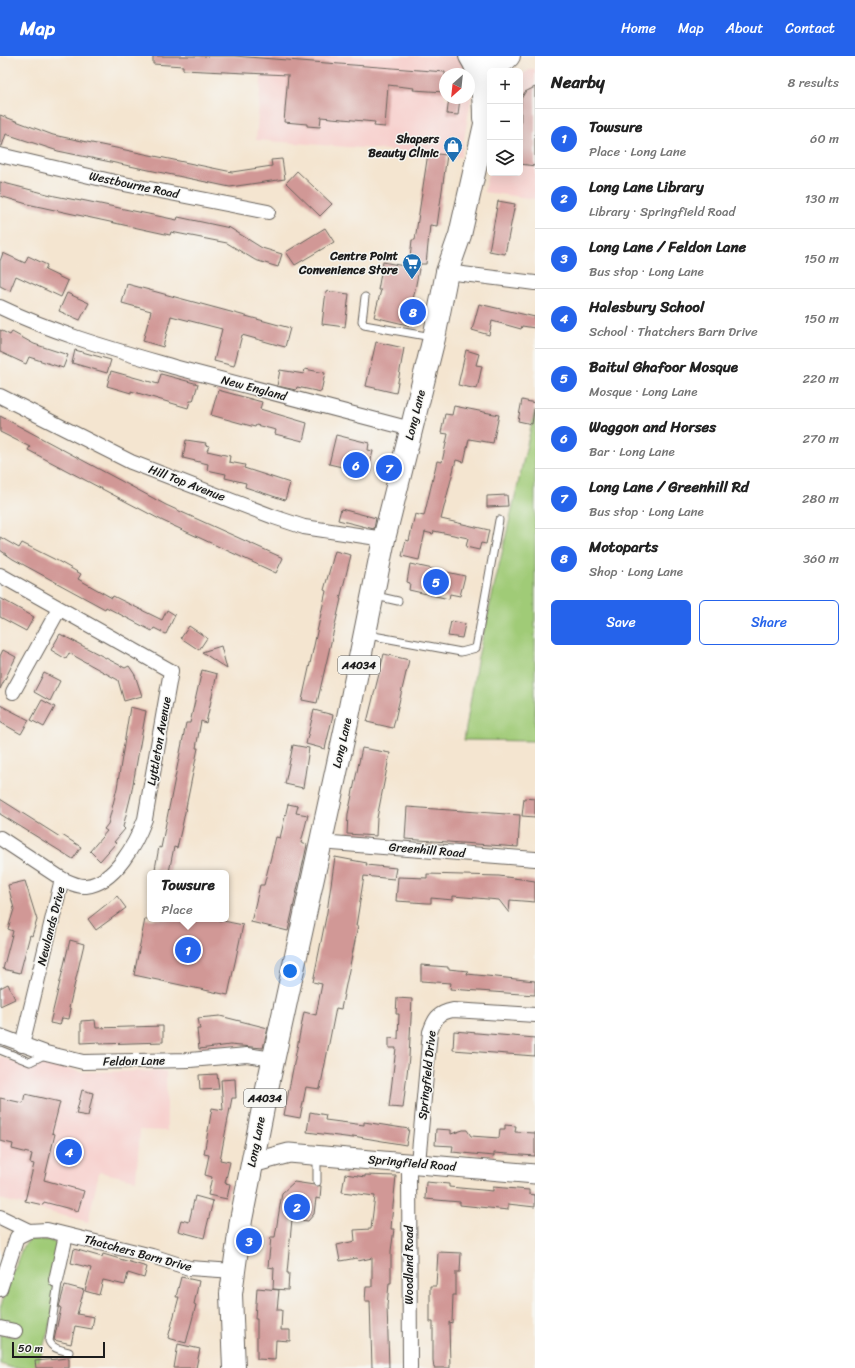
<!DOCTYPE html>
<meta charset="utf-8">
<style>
:root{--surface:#fff;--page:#f6f6f6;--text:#222;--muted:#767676;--line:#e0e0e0;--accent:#2563eb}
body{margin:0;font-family:Sriracha,sans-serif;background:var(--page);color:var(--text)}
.controls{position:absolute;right:12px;top:12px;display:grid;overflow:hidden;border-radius:6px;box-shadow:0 4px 16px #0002}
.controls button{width:36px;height:36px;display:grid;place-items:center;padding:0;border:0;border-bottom:1px solid var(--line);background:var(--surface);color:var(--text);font:20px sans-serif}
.compass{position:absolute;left:439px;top:12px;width:36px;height:36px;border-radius:50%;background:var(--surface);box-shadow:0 4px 16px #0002;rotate:207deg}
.scale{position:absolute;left:12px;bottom:10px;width:93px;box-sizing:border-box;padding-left:4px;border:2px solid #1c1c1c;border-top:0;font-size:11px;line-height:14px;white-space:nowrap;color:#1c1c1c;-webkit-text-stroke:3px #f6f6f2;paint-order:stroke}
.you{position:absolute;left:290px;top:915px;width:14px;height:14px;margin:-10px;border:3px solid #fff;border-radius:50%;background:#1a73e8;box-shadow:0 0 0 6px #1a73e833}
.badge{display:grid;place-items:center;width:26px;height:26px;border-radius:50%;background:var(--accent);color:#fff;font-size:13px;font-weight:700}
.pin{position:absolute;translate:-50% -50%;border:2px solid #fff;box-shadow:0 1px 4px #0006}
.popup{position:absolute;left:147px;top:814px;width:82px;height:52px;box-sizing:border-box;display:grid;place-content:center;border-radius:6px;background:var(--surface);filter:drop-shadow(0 1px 3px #0005);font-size:13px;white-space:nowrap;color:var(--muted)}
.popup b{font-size:15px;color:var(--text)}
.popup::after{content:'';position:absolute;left:50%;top:100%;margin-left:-8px;border:8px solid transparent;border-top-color:var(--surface)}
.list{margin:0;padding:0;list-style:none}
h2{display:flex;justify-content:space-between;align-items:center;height:52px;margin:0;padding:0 16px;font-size:17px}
h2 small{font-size:13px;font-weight:400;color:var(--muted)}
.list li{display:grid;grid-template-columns:26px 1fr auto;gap:12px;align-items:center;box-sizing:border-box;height:60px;padding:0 16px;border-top:1px solid var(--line)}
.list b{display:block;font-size:15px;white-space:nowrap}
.list p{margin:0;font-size:13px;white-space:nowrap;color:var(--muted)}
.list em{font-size:13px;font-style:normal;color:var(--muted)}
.actions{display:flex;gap:8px;padding:12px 16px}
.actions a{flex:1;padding:9px 0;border:1px solid var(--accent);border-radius:6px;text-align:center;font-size:14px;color:var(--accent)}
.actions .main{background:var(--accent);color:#fff}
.icon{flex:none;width:22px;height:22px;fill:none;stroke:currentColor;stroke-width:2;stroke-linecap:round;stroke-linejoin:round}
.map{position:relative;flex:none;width:535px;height:1312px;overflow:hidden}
header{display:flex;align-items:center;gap:24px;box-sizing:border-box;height:56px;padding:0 20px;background:var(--accent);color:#fff}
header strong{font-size:19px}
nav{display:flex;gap:22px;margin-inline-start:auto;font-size:14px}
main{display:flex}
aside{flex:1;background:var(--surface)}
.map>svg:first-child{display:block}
</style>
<header>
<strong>Map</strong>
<nav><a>Home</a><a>Map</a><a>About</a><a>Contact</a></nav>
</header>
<main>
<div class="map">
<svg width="535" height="1312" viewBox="0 0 535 1312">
<rect width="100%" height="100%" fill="#f6f6f2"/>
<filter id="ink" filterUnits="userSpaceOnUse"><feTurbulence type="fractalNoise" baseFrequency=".025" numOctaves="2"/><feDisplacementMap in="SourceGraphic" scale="8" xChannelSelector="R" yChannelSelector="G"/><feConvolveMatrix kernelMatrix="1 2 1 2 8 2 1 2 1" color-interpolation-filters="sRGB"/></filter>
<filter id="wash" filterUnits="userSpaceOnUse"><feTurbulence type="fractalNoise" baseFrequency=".012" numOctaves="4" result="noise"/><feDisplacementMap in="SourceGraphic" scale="16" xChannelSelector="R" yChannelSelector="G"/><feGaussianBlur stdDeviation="0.9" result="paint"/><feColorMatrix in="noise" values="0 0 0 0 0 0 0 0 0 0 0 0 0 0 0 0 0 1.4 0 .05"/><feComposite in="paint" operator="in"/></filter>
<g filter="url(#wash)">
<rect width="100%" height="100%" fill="#f4e5d0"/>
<g fill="#f7d0cd">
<path d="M263,0H461L468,18H445V42H469V21L473,31L461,101L427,97L256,84Z"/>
<path d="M531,13H535V143L484,136L490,110V117H520V20Z"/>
<path d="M0,1000L32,1012L47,1006L80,1016L166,1015L167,1075L140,1074L136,1124L99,1116L88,1166L0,1143Z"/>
</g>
<g fill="#a0cb77" stroke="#5e744a">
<path d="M535,354V685L464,684L477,605Z"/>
<path d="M31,1183L47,1184L57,1187L51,1228L61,1231L37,1312H13L0,1308V1278L16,1281L20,1270L1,1263L0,1252L23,1190Z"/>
</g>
<g id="blocks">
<g fill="#d19896">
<path d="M153,0H234L445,16V36L413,34L414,32L388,29L385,71L374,70L375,66L321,61L320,71L307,70V68L284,66L288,19L183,14V10L153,8Z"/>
<path d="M535,31V110L520,108L521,43L525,36Z"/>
<path d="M449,42H460L458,59L447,58Z"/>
<path d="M0,59L53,79L232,116L272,110L271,104L282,103L285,123L230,131L58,95L6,78L2,90H0Z"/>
<path d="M428,97L447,99L437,170L430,169L426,208H420L412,249L418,250L412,270L374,261L381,234H378L383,206L409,211L412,184H415Z"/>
<path d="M297,115L332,148L320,160L286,127Z"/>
<path d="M0,126L55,140L81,145V144L177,164L178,161L230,172L262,192L282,198L278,211L255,204L227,187L171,176L170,179L27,148L0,140Z"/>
<path d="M498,145L515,148L505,198L489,195Z"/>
<path d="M325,172L334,186L295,209L286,196Z"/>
<path d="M3,197L25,207L28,200L47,209L45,214L68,225L61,241L16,220L10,235L0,230V205Z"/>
<path d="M127,228L290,272L285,291L242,279L234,310L214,305L222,273L171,260L163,291L143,285L151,255L122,247Z"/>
<path d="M326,235L349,238L345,271L322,268Z"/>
<path d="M67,237L89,247L80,264L59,255Z"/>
<path d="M479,248L535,261V272L522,270L521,273L492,265L489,279L472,274Z"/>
<path d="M0,274L10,279L12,276L34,288L68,299L63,312L29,301L26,308L0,296Z"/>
<path d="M376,286L404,292L396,337L366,330Z"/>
<path d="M75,294L111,304L107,317L72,307Z"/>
<path d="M466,294L479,298L476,309L482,310L477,333L458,329Z"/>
<path d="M305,313L325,317L321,336L297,331L296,334L277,330L280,314L304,318Z"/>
<path d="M111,315L158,328L161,318L198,328L193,345H190L188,352L131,335V337L107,330Z"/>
<path d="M218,334L262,346L260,353L307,367L303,385L275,378L276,374L256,369L255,371L211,359Z"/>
<path d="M522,344L535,347L532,368L518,365Z"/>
<path d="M454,350L499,359L493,387L469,383L464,406L456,404L441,463L489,474L486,488L481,487L479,494L466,491L468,482L434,475L433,478L425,476L419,504L402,500L406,484L409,485L415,458L424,460L437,405L442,406L448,378L441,377L445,358L452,359Z"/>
<path d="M0,360L166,449L283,502L276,517L163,465L28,394L30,391L0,376Z"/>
<path d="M336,379L369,387L368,394L373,395L368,417L329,408Z"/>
<path d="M186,384L206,387L205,389L209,390L207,395L230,400L229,406L245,409L244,412L290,427L285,444L245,431L246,427L225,422L226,418L207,414L208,408L183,402Z"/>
<path d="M507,439L508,450L487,451V440Z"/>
<path d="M341,453L376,462L374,473L338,464Z"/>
<path d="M0,481L19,492L22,487L58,505L81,518L78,523L112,542L113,540L162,564L167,554L175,559L166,578L154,572L152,575L106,551L105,553L13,503L0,494Z"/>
<path d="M335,495L351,499L340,543H341L317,647L302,644L326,535L324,534Z"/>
<path d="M410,508L465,520L460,540L450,538L449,543L409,534L410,527L407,526Z"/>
<path d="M0,542L34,561L26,575L0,561Z"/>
<path d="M451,565L465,568L462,582L448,580Z"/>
<path d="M189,570L207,582L199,594L181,582Z"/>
<path d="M60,578L125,612L129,610L135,619L142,640L124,645L118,624L69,597L66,603L51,594Z"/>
<path d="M221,590L227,613L202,596Z"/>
<path d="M3,594L16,601L0,633V600Z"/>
<path d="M384,598L409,604L393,672L367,666Z"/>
<path d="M202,614L217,618L206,667L201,665L196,692H198L183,766L177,792L174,791L169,816L155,813L159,791L161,792L186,667H190Z"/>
<path d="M44,617L60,625L50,645L34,636Z"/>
<path d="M42,644L55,651L44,671L31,664Z"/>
<path d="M0,649L29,664L21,678L0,666Z"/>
<path d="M130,651L146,655L131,739L123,771L125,773L114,786L116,787L100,805L90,795L107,775L104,773L108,768L117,732Z"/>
<path d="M314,654L333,659L325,693L306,688Z"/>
<path d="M293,689L309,692L303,732L285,728Z"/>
<path d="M362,692L390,697L377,762L376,780L347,778L348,758Z"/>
<path d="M524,742L535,743V761L522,760Z"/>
<path d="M0,743L60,781L62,779L81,791L73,803L0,758Z"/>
<path d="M288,748L298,750L296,757L308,759L301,787L307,789L288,875L251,866L260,829H264L276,781L280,782Z"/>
<path d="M407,751L520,759L518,791L405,783Z"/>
<path d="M335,801L367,807L366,809L396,812L394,823L364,820L356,870H358L341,953L336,952L320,1033L306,1031L300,1062L284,1059L304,956L316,959L322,928L313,926L327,856Z"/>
<path d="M427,818L499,820L535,825V846L510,844L509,857L499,844L453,840V844L431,842V847H428L396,845L398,821L427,822Z"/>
<path d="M25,825L37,864L32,880L30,879L20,917L3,913L13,875L8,873L14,853L8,829Z"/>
<path d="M117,840L126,852L96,874L88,863Z"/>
<path d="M145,863H213L243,869L228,939L134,919Z"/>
<path d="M70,884L84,888L69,952L71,953L69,963L62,962L60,969L50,967Z"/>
<path d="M421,909L448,911V913L468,915L467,918L535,925V939L450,933L451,927L421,925Z"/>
<path d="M8,928L15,943L0,950V932Z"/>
<path d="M397,942L412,943L409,1001L403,1052L389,1051L396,992H389V982L398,983L399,958H396Z"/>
<path d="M220,960L268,972L263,992L230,989L199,993L197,973H200L198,962Z"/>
<path d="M95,964L96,972L163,970V986L100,988V986L81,987V965Z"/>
<path d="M454,975L535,982V1000L453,994Z"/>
<path d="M217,1018L219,1033L200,1034L199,1019Z"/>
<path d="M235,1023L236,1042H232L220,1104L230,1106L225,1127L230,1128L227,1143L208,1139L212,1121L205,1119L209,1099L204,1098L212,1052L223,1054L221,1024Z"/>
<path d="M82,1034L93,1037L88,1060L76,1058Z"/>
<path d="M25,1038L60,1046L52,1077L55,1078L44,1124L84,1135L78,1155L44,1146L43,1149L25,1145L34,1108L30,1107L32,1098L12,1093L13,1088L0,1085V1042L23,1047Z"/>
<path d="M310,1056L326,1059L325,1064L364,1069V1066L409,1073L406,1089L353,1080V1082L307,1076Z"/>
<path d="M505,1069L516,1070L515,1076L535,1077V1100L494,1097V1100L452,1096L453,1090L435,1089L436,1073L451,1074V1078L463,1074H467L471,1080L499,1082L500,1073H505Z"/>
<path d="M345,1118L365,1121V1119L396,1120L392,1160L391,1173H394L391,1195V1227H389L387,1250L389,1312H372L370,1245H365L366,1231H372V1202L358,1205L357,1202L340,1205L337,1189L355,1185L354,1174L371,1173L375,1140L342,1136Z"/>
<path d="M294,1126L321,1130L320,1143L316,1142L314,1158L308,1165L292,1163L287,1217H289L288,1234L273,1233L274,1212L268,1211L271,1181H275L282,1137Z"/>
<path d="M426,1126L449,1128V1131L493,1135V1131L529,1134V1138L535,1139V1151L508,1148V1154L460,1149V1146L425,1143Z"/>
<path d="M195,1140L213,1145L204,1182L178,1175L181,1164L189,1166Z"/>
<path d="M74,1193L102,1201L103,1198L147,1211L144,1222L128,1217L125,1229L103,1224L99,1239L85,1235L91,1212L71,1207Z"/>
<path d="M438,1196L461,1197L460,1216H456V1239H453L452,1267L449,1266L450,1312H434L433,1304V1266H430V1230H436Z"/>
<path d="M181,1221L199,1225L194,1248L196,1249L186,1287L168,1282L179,1241H176Z"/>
<path d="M65,1229L84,1234L77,1258L94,1261L92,1273L75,1270L71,1288L54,1284L61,1252L59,1251Z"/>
<path d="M257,1232L279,1234L277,1254H282L281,1274H290V1285L276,1284L275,1304L257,1303V1263H255Z"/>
<path d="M178,1288L200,1293L196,1312H174Z"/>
<path d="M69,1302V1312H36L35,1305Z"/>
</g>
</g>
</g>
<g filter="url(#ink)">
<use href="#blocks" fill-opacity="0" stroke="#68625b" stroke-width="1"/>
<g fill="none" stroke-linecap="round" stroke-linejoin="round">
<g stroke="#68625b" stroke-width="9">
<g id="lane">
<path d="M365,241L362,265L364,269L432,281"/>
<path d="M376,540L398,545"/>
<path d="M368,579L461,596L476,592L499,464"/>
<path d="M0,994L30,1006L46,998"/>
<path d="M317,1126V1099"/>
<path d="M56,1224L58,1227L49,1285C52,1293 62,1294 69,1296"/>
</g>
</g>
<g stroke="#68625b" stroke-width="16">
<g id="street">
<path d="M0,99L119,127L268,156"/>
<path d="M447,216L535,227"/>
<path d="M0,251C56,278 115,294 174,311C253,332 332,353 411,373"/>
<path d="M0,340L131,406L274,461L304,471L384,483"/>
<path d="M0,519L171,615L145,763C136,787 115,827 86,830C78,831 69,826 62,823"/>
<path d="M13,636L59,553"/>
<path d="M0,782L62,823L22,989"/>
<path d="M320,786L535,803"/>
<path d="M0,980L46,997L83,1006L190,1004L247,999L273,1003"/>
<path d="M409,1107L410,1312"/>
<path d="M418,1107L430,976C435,962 438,957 453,954L535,959"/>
<path d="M0,1161L29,1175"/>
<path d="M56,1224L66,1179"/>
<path d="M0,1233L17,1181L29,1175L47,1174L152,1200L189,1212L234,1215"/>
<path d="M0,1272L15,1275"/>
</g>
</g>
<g stroke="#68625b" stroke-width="21">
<path id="secondary" d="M252,1107L289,1097L535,1118"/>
</g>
<g stroke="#68625b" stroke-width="24">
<g id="primary">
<path d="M470,0C482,19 484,39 484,62"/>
<path d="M234,1312L231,1238L234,1215L241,1164L265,1042L347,666L384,483L434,282L447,216L460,179L490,46"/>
</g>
</g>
<g stroke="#68625b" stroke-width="24">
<path id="highway" d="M471,0C482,11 498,12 509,0"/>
</g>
<use href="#lane" stroke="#fff" stroke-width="7"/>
<use href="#street" stroke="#fff" stroke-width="14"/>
<use href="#secondary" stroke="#fff" stroke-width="19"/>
<use href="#primary" stroke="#fff" stroke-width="22"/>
<use href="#highway" stroke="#fff" stroke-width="22"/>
</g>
</g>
<defs>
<g id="shop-pin" transform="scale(1)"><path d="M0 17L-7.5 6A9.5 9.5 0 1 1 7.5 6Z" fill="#1f6fb2" stroke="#f6f6f2"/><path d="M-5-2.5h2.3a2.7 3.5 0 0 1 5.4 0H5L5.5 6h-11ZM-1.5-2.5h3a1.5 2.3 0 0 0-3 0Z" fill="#fff"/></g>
<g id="supermarket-pin" transform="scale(1)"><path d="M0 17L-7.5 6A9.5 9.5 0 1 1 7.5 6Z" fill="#1f6fb2" stroke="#f6f6f2"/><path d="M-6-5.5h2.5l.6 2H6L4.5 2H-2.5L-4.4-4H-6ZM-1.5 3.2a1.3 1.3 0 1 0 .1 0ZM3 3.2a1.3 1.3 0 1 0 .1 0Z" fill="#fff"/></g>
</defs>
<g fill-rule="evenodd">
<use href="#shop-pin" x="453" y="90"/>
<use href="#supermarket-pin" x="412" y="207"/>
</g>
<g text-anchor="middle" stroke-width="3" stroke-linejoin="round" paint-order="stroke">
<g fill="#f6f6f2" stroke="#5d5d5c" stroke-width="1">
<rect x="338" y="600" width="42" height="18" rx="3"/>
<rect x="244" y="1033" width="42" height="18" rx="3"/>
</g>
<g font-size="11" font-weight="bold" fill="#1c1c1c">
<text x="359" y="613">A4034</text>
<text x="265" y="1046">A4034</text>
</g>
<g font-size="12" font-weight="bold" fill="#1c1c1c" stroke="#f6f6f2" text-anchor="end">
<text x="439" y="87">Shapers<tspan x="439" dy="14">Beauty Clinic</tspan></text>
<text x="398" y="204">Centre Point<tspan x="398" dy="14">Convenience Store</tspan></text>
</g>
<g font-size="12" fill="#1c1c1c" stroke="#f6f6f2">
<text transform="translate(134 129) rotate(12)" y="4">Westbourne Road</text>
<text transform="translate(254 332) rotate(15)" y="4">New England</text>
<text transform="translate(415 359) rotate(-76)" y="4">Long Lane</text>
<text transform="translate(187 427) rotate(21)" y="4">Hill Top Avenue</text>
<text transform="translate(159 685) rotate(-80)" y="4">Lyttleton Avenue</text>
<text transform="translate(342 687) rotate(-77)" y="4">Long Lane</text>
<text transform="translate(427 794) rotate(5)" y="4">Greenhill Road</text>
<text transform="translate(51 870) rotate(-76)" y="4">Newlands Drive</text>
<text transform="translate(134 1005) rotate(-1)" y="4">Feldon Lane</text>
<text transform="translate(427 1019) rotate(-84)" y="4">Springfield Drive</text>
<text transform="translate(256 1086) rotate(-79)" y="4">Long Lane</text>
<text transform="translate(412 1107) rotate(5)" y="4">Springfield Road</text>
<text transform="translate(138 1197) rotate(15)" y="4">Thatchers Barn Drive</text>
<text transform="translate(409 1209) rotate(-90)" y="4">Woodland Road</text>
</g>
</g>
</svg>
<div class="controls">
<button>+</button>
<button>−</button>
<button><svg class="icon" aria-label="layers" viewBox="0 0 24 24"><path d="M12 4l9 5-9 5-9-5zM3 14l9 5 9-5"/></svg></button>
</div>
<svg class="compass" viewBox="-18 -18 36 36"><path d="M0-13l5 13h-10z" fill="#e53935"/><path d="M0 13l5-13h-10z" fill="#767676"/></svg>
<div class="scale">50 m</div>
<div class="you"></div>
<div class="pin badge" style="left:188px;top:894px">1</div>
<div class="popup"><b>Towsure</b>Place</div>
<div class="pin badge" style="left:297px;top:1151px">2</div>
<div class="pin badge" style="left:249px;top:1185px">3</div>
<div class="pin badge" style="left:69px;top:1096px">4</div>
<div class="pin badge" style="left:436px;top:526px">5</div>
<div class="pin badge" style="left:356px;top:409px">6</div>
<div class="pin badge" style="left:389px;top:412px">7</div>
<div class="pin badge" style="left:413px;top:256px">8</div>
</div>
<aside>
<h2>Nearby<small>8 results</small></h2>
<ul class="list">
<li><span class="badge">1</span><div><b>Towsure</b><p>Place · Long Lane</p></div><em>60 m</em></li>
<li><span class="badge">2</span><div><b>Long Lane Library</b><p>Library · Springfield Road</p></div><em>130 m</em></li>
<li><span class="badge">3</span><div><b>Long Lane / Feldon Lane</b><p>Bus stop · Long Lane</p></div><em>150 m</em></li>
<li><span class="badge">4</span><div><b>Halesbury School</b><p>School · Thatchers Barn Drive</p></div><em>150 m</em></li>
<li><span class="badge">5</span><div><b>Baitul Ghafoor Mosque</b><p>Mosque · Long Lane</p></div><em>220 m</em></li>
<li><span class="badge">6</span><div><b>Waggon and Horses</b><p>Bar · Long Lane</p></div><em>270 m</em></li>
<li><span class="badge">7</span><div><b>Long Lane / Greenhill Rd</b><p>Bus stop · Long Lane</p></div><em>280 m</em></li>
<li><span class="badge">8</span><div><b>Motoparts</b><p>Shop · Long Lane</p></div><em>360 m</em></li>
</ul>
<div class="actions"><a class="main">Save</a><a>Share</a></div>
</aside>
</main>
